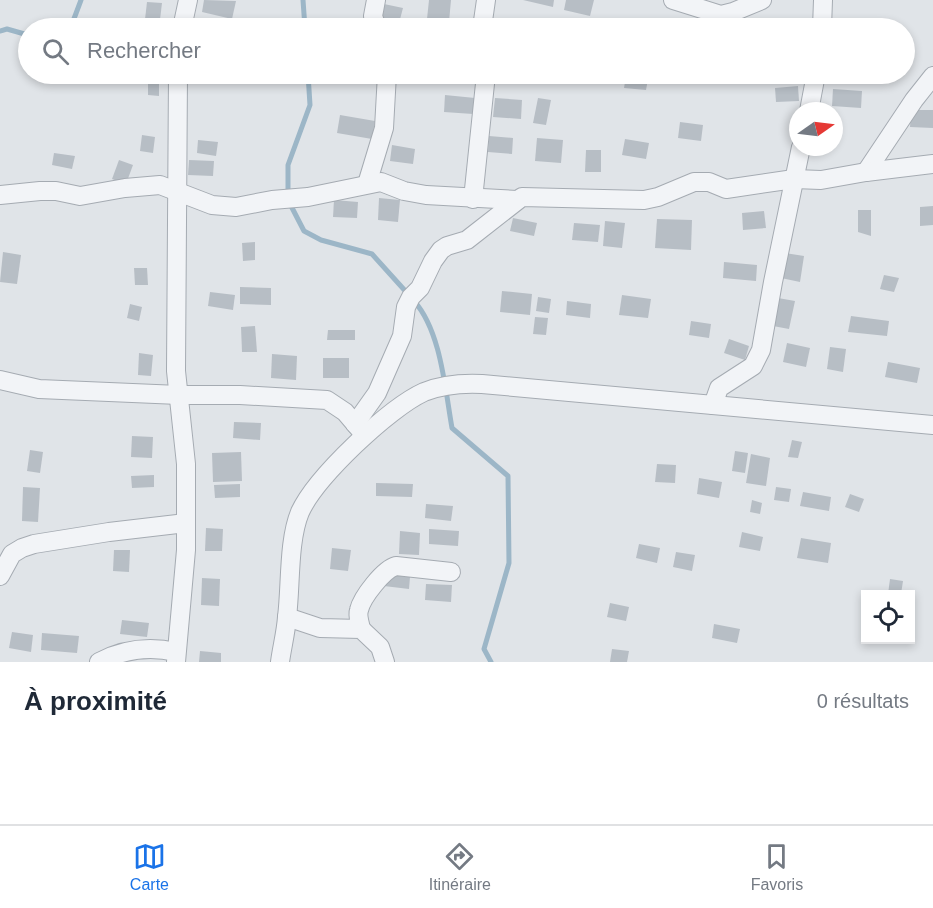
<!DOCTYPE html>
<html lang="fr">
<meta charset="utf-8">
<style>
:root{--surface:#fff;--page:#f2f2f3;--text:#1f2937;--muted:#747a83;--line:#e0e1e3;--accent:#1a73e8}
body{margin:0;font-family:Arial,sans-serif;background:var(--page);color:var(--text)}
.controls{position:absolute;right:18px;bottom:18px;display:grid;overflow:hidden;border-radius:0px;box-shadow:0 3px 9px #0003}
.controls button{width:54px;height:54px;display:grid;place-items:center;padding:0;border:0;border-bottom:2px solid var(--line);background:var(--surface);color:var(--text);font:30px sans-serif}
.compass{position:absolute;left:789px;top:102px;width:54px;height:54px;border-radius:50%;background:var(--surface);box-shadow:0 3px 9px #0003;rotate:76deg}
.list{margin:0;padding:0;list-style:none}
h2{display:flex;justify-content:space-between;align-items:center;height:78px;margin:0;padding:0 24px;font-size:26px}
h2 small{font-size:20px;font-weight:400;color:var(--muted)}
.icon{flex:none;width:33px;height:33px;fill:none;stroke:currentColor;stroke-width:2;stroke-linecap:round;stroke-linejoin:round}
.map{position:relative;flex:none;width:933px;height:662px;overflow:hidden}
.search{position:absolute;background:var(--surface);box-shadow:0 3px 9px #0003;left:18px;right:18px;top:18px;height:66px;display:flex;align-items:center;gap:15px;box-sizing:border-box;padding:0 21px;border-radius:33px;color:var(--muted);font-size:22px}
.sheet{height:162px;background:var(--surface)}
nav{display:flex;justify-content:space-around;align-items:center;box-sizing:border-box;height:84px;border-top:2px solid var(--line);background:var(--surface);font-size:16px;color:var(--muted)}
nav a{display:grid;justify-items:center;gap:3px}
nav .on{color:var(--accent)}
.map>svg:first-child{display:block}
</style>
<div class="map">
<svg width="933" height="662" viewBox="0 0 933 662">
<rect width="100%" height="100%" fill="#e0e4e8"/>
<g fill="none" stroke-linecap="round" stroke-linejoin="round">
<g stroke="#9cb6c7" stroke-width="5">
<path d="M303,0L305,28"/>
<path d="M56,28L72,24L81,0"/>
<path d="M0,31L7,29L28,35"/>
<path d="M308,74L310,105L288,165V200L304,231L321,240L372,254L408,294"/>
<path d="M414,301C441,331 445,389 452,428L508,476L509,563L484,649L491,662"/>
</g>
</g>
<g fill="#b7bec5">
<path d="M204,0L236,1L232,19L202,12Z"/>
<path d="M429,0H451L449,22L427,19Z"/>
<path d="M523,0H554L553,7Z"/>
<path d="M566,0H594L590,16L564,10Z"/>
<path d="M147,2L162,3L159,28H144Z"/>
<path d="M384,4L403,8L399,23L381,20Z"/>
<path d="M148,74H159V96L148,95Z"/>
<path d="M626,76L648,79L646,90L624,88Z"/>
<path d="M798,86L799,101L776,102L775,88Z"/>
<path d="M833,89L862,91L861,108L832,106Z"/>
<path d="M445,95L475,98L473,114L444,112Z"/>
<path d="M495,98L522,100L521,119L493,117Z"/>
<path d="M538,98L551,100L546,125L533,123Z"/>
<path d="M911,110H933V128L910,127Z"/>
<path d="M340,115L375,121L372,139L337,133Z"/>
<path d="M680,122L703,125L701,141L678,138Z"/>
<path d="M142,135L155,137L153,153L140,151Z"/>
<path d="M489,136L513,138L512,154L488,152Z"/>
<path d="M537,138L563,140L561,163L535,161Z"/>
<path d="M625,139L649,143L646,159L622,155Z"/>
<path d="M198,140L218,142L216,156L197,153Z"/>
<path d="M392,145L415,149L413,164L390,161Z"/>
<path d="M586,150H601V172H585Z"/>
<path d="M54,153L75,156L72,169L52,165Z"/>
<path d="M119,160L133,165L126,184L112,179Z"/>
<path d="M189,160L214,161L213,176L188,175Z"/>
<path d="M379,198L400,200L398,222L378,220Z"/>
<path d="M334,200L358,202L357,218L333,217Z"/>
<path d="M933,206V225L920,226V207Z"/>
<path d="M858,210H871V236L858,232Z"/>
<path d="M764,211L766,228L743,230L742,213Z"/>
<path d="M513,218L537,223L534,236L510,231Z"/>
<path d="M657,219L692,220L691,250L655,248Z"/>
<path d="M605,221L625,223L622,248L603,246Z"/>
<path d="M574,223L600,225L598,242L572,240Z"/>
<path d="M255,242V260L243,261L242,243Z"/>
<path d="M3,252L21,255L17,284L0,282Z"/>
<path d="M785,253L804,256L800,282L781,278Z"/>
<path d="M724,262L757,265L756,281L723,278Z"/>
<path d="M134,268H147L148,285H135Z"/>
<path d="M884,275L899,278L894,292L880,289Z"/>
<path d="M240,287L271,288V305L240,304Z"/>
<path d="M502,291L532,294L530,315L500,312Z"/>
<path d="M210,292L235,295L233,310L208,306Z"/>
<path d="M622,295L651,299L648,318L619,315Z"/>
<path d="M538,297L551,299L549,313L536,311Z"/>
<path d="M778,298L795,301L789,329L773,326Z"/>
<path d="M567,301L591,304L590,318L566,315Z"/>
<path d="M130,304L142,307L139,321L127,318Z"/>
<path d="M851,316L889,321L887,336L848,332Z"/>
<path d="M535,317L548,318L546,335L533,334Z"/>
<path d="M691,321L711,324L709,338L689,335Z"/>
<path d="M255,326L257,352H242L241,327Z"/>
<path d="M328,330H355V340H327Z"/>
<path d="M729,339L749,346L745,360L724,353Z"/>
<path d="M787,343L810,348L806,367L783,362Z"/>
<path d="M830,347L846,349L843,372L827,369Z"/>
<path d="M139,353L153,355L151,376L138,375Z"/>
<path d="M272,354L297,356L296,380L271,378Z"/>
<rect x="323" y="358" width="26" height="20"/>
<path d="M888,362L920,368L917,383L885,377Z"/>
<path d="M234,422L261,423L260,440L233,438Z"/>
<path d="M132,436L153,437L152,458L131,457Z"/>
<path d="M792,440L802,442L798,458L788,457Z"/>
<path d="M30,450L43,452L40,473L27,471Z"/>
<path d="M735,451L748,453L745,473L732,471Z"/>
<path d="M241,452L242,481L213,482L212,453Z"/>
<path d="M751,454L770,458L766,486L746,483Z"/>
<path d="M657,464L676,465L675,483L655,482Z"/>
<path d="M154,475V487L132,488L131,476Z"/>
<path d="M699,478L722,482L719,498L697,494Z"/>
<path d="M376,483L413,484L412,497L376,496Z"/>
<path d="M240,484V497L215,498L214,485Z"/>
<path d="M23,487L40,488L38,522L22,521Z"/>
<path d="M776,487L791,489L789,502L774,500Z"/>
<path d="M803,492L831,497L829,511L800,506Z"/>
<path d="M850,494L864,499L859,512L845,507Z"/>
<path d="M752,500L762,503L760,514L750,512Z"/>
<path d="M426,504L453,506L451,521L425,518Z"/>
<path d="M206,528L223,529L222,551H205Z"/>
<path d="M429,529L459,531L458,546L429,544Z"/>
<path d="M400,531L420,533L419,555L399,554Z"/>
<path d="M742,532L763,537L760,551L739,547Z"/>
<path d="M801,538L831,543L828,563L797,558Z"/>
<path d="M639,544L660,548L657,563L636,558Z"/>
<path d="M332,548L351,550L348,571L330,569Z"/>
<path d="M114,550H130L129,572L113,571Z"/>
<path d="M676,552L695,555L692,571L673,567Z"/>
<path d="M385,574L410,577L409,589L384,586Z"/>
<path d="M202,578L220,579L219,606L201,605Z"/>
<path d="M890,579L903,581L901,594H888Z"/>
<path d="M426,584L452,585L451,602L425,600Z"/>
<path d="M610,603L629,607L626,621L607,617Z"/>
<path d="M122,620L149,623L147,637L120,634Z"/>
<path d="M714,624L740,629L737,643L712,638Z"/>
<path d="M12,632L33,635L31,652L9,648Z"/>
<path d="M42,633L79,636L77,653L41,650Z"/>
<path d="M612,649L629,651L627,662H610Z"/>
<path d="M200,651L221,653V662H199Z"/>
</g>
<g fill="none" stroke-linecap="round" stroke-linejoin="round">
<g stroke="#a5abb2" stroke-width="20">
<g id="street">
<path d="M376,0L373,16L377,28"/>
<path d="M673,0L721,15L733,12L762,0"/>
<path d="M182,28L188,0"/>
<path d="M483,28V21L486,0"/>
<path d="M822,28L823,0"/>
<path d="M809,111L816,74"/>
<path d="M866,172L914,100L933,76"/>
<path d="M367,184L384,128L387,74"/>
<path d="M0,195L40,191H56L80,196L125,188L160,185L212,205L236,207L272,200L308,197L381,182L404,191L426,195L517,200"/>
<path d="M473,199L486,74"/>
<path d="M0,380L39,389L179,395H240L327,400L345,412L362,432"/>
<path d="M713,405L719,388L753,366L761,350L773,282L801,147"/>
<path d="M355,424L377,393L402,336L406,307L411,297L420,288L433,261L441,250L447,246L467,240L522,197L644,200L658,197L694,182H709L726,189L794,179L821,180L866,172L933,164"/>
<path d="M0,576L12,554L22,548L34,544L109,532L186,523"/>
<path d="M287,617L320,628L361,629L380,647L385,662"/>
<path d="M361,629C360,623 357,616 359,610C362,597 384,569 396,566L451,572"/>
<path d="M99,662C124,649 149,646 176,652"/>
<path d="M176,662L186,550V464L176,371L178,74"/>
<path d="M280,662C282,647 286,632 287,617C291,586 288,541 300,512C316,477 389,408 424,392C444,384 462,383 482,384L933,425"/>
</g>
</g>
<use href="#street" stroke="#f2f4f7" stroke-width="18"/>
</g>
</svg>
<div class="controls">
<button><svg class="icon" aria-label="locate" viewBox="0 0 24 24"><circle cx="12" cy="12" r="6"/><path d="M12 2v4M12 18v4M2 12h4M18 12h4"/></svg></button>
</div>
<svg class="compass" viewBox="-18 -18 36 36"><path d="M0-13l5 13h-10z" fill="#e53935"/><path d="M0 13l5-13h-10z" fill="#747a83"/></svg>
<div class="search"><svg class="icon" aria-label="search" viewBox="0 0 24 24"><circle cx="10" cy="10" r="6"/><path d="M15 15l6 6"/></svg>Rechercher</div>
</div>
<section class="sheet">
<h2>À proximité<small>0 résultats</small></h2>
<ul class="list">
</ul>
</section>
<nav>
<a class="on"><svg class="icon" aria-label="map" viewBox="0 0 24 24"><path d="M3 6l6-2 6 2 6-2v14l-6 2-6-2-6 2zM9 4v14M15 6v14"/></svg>Carte</a>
<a><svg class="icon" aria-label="directions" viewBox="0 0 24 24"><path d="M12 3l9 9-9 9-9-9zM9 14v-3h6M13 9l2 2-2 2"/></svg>Itinéraire</a>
<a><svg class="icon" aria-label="saved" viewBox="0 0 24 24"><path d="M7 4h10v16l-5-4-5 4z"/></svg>Favoris</a>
</nav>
